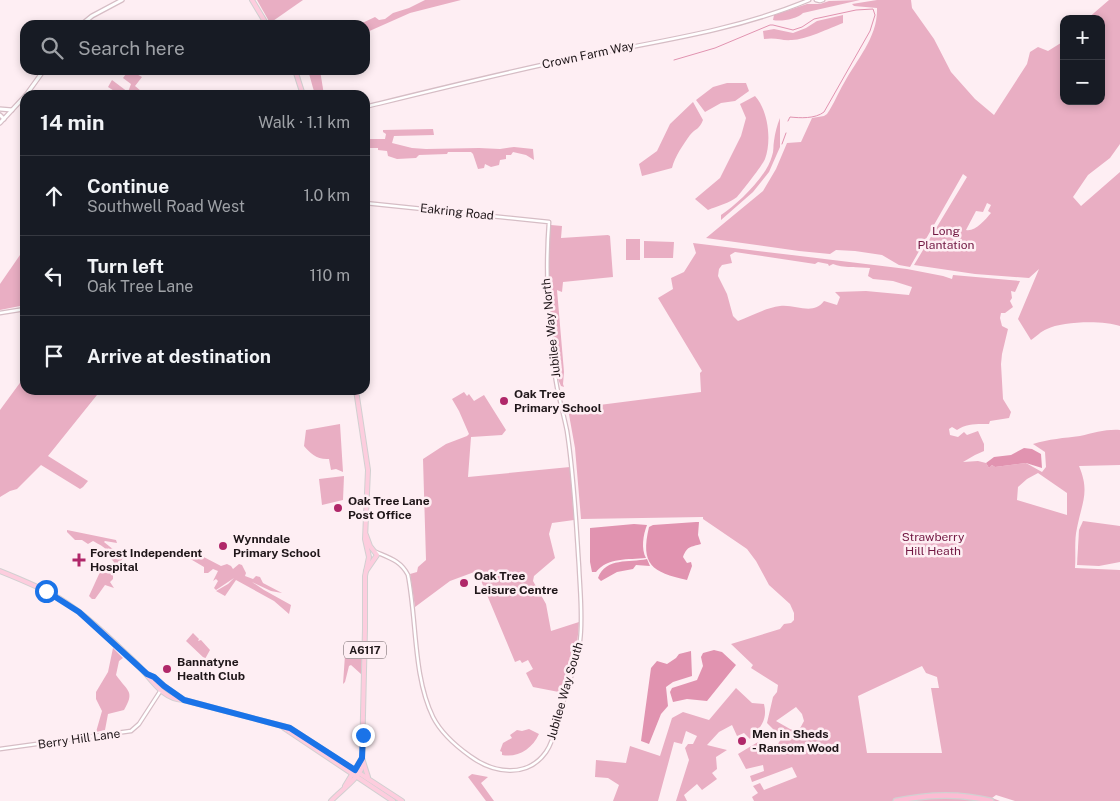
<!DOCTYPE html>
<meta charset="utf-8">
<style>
:root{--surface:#171b24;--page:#20242c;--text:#f1f3f6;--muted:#9ea1a6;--line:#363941}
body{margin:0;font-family:"Public Sans",sans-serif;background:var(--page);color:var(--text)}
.controls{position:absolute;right:15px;top:15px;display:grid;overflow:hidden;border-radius:10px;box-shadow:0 2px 8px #0003}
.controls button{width:45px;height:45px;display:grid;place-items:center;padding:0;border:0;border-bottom:1px solid var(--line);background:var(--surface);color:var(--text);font:25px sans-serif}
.stop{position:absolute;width:15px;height:15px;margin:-11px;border:4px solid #1a73e8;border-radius:50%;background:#fff}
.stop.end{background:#1a73e8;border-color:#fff;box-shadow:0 1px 5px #0008}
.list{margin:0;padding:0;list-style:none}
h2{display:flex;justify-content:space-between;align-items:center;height:65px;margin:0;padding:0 20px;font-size:21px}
h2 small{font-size:16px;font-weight:400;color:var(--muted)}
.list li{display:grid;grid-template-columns:32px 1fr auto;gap:15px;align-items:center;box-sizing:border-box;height:80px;padding:0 20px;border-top:1px solid var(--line)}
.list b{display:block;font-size:19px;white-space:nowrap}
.list p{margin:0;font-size:16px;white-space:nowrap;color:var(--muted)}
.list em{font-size:16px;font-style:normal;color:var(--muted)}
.icon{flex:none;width:28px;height:28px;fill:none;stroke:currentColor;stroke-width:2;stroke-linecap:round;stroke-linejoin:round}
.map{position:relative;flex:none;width:1120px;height:801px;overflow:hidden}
.search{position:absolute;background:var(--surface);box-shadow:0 2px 8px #0003;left:20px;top:20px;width:350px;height:55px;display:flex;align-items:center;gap:12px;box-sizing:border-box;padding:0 18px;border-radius:15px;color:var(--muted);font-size:19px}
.panel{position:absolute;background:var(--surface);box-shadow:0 2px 8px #0003;left:20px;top:90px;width:350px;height:305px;border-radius:15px}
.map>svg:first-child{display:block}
</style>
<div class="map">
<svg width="1120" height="801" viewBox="0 0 1120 801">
<rect width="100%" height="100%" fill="#feeef3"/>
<g fill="#e9aec3" fill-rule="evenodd">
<path d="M257,0H303L270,23Z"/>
<path d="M425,0H461L410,13L365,33V25H358L375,17L379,20L385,19L393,13L409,8Z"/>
<path d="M860,0L803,13C797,19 781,22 773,20L774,15L807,4H820L829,1Z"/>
<path d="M877,0H911L912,8L934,39L951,72L975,99L994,115L1027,64L1030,52L1038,47L1048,51L1064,41V101H1101V19H1087L1109,0H1120V144L1110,158L1088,175L1073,197L1081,206L1120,172V326C1104,320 1062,321 1047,329C1041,331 1036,337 1031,340L1018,319L1039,269L1029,278L975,274L914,265L967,177L963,174L910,267L899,265L882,255L855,251L836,250L830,254L799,251L706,238L763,191L776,169L787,143L801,142L812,118L824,116L827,114C834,104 838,93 844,83C857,59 878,37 877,8L854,6L852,4ZM987,203L991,205L988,211L991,213C985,220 975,232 966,230L976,211L983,212Z"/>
<path d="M843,15V23C830,28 805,40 792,40C781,41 777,37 764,39L763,31L774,29L793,33L806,28L817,21Z"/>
<path d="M129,70L142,77L135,86L141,91L138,95H126L121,92L119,94L108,87L112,80L128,92L131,84L123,78Z"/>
<path d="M308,70H320L324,95H315Z"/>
<path d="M727,83H746L749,91L735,101L721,103L705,112L696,100L713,87Z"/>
<path d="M755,96C768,110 772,140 765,159C762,166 742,191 737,197C730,203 717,206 708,210L695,199L720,178L741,136L746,118L740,104Z"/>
<path d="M693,102L703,120C699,130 696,128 690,135C683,145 675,156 672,168L642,176L639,164L657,151L670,124Z"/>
<path d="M780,118V147L769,172L753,192L721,220V215C738,204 767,176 772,156C774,151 773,146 774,141C775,133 777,125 780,118Z"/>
<path d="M433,129L434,135L394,136L392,143L412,148L426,149L479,148L500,149L514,147L533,149L534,160L526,155L513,152L511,155H506V159L500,160L499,165L491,167L485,164L484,168L478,169L473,154L471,152H448L447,154L419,155L416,158L397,159L388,156L387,151L378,150V148H365V139H385L386,134L383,132V130Z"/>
<path d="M551,225L562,226L561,238L608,235L610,236L613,277L563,282L562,292L557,290L564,372L563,384L564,387L561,386L558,379L551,328L548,284L550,228Z"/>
<rect x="626" y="239" width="14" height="21"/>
<path d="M644,241L674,242L673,258H644Z"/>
<path d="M693,243L907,269L943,276L952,279L953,275L1020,281L1015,292L1011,291L1012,298L1010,301L1013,307L1005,313H1001L1000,318L1002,326L1008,329L1002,354L1001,364L1003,399L1011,412L1009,418L990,421L989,424C978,424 967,423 957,430L952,427L949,429L950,435L958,437L964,432L967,435L978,431L984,444V451L975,455L963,462L978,461L986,463L989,468L992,465L995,467L1026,463L1042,472L1046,467L1045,452L1033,444C1049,439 1064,438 1080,436C1094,433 1106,429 1120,430V465L1079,466C1090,492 1082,502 1077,528C1074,540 1076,555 1075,568L1120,570V801H1015L996,795L992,798L1000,801H754L752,797L758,793L753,786L760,783L764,790L797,777L792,767L752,782L750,776L764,771L763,765L746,769L738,754L758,742L765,751L777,745L782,738L767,723L773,697L777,692L778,685L751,668L753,665L731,644L780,629L784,624L791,623L794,620V613L790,604L769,585L756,561L747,549L703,519V517L581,519L575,448L568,409L701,392L700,373L702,371L658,298L673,289L671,278L684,272L696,253ZM735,252L815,264L818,262L828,264L829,266L833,264C842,268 859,267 870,268L868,276L873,279L893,281L912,287L909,295L866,291L835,292L840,297L837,305L824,301C813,316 796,304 780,306C765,308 751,316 738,321L733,316L727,294L718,276L719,269L722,265L732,263L730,255ZM1038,473L1067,493V515L1017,500L1018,487L1027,479ZM922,666L926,673L937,677L939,688H931L942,753H867L858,696ZM796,707L802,714L804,721L798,732L790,729L776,721Z"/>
<path d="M20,255L25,258V305L0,310V284Z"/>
<path d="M25,376V390H101L48,456L88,481L83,487L80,489L41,465L17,489L10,491L0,497V410Z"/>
<path d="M464,392L467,396L469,394L474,401L484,395L506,430L502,435L471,437L468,477L570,467L574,520L552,523L549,534L555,558L534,576L533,581L546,604L551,631L579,622C578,647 572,669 564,693L533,687L526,673L533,669L528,660L522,663L520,660L515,662L477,571L450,581L415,607L410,574L417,572L418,567L426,560L423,459L446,444L467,436L469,434L459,411L452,399Z"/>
<path d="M340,424L343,472L336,469L331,470L329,459C317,460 310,453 304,446L306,430Z"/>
<path d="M344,476L343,500L322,505L319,479Z"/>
<path d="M1083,521L1120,526V562L1099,566L1077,565L1079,530Z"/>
<path d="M67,530L116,540L117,543L105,541L104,542L119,554L124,556L118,566L117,573L113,575V579L110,582L114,588L105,585L95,599H92L89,596L100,572L109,573L114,562C110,558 110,555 107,551C104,546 98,544 93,541L88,544L82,540H75L67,532Z"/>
<path d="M198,554L221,566L227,564L231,566L233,569L239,564L242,565L246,573L245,576L253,579L256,576L260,577L263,583L282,593L271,591L252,582L264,590L291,605L289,614L274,601L236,580L225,596L216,591L228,584L234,578L216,590L214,588L218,581L216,579L213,581L218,571L213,569L208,573H204V567L187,557L189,555L194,558Z"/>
<path d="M193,633L199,639L198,641L201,640L210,650L205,659L186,641Z"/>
<path d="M113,648L123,658L119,661L116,675C128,692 135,691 124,710L108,714L105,730L96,732L102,711L96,699V692L108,672Z"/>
<path d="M353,653L362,659L361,674L351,665L349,666L345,682L343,684L345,655Z"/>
<path d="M736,688L752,703L764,704C768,720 760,728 750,739L744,733L737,736L732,725L719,732L707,745L727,750L716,757L717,769L712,773L717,779L702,790L697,784L684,795L687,801H676L689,760L685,748L688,744H693L697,736L686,731L682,744L674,742L658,801H613L619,785L608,778L595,777L596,760L626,763L630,746L660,756L672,718L683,712L709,720Z"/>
<path d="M529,729L539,734C532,749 518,758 502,755V752L500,751L503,743L512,738L510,735L517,730L522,731Z"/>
<path d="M472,774L488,777L481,783L494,801H486L468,777Z"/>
</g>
<g fill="#e193b0">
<path d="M1024,448L1032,449L1041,454L1042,468L1026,463L995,467L992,465L989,468L986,463L994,457L1011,455Z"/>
<path d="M696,522H699L698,535L701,544C691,547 687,546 683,557L687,563L691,562L692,566L687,580C652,572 640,565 649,527L653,525Z"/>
<path d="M634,524L647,525C643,535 641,549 646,558C628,560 608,557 596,572H592L590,562V528Z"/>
<path d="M647,559L650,566L636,565L633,569L617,572L601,581L598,578C606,557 629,563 647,559Z"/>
<path d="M714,650L722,652L736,665L707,701L687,699L673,702L670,692L672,688L697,680L703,666L701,657L703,653Z"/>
<path d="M691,651L692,676L673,682L666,687L668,706L661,714L649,744L641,741L651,668L657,661L667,664L676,658L679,654Z"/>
</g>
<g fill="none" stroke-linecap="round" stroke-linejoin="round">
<g stroke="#e193b0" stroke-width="1">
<path d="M674,60L715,48L770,25H773L793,30L802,27L814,19L856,10L873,9L875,15L870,31L824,112C815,119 800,118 790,117L788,121"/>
<path d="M782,144L786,133"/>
</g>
<g stroke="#d6bdc5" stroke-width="5">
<g id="tertiary">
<path d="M816,0L820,1L823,0"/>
<path d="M365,107C438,89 510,71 584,56C660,41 737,30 809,0"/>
<path d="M365,203L549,222C546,261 547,299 551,338C552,354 554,371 557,387C560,402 564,416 567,431C574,476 576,522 579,567C580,591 583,617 580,641C576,667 565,692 559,717C556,728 553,742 546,752C527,779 493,773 470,756C456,746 441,733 433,717C413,676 417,621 408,575C401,561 390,558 376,552"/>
<path d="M0,313L25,309"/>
<path d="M0,749L131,731L139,724L161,690"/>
</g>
</g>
<g stroke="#d6bdc5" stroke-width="5.5">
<g id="secondary">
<path d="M81,25L92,16L122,0"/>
<path d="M26,95L44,70"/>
<path d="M0,109L12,110"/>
<path d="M0,115L4,119"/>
<path d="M0,123L25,96"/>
</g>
</g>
<g stroke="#d2d0d1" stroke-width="6">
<g id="primary">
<path d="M252,0L267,25"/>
<path d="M295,70L303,95"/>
<path d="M356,390L368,470L365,539L369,557L365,576V628L362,758L368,777"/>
<path d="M0,571C20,579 40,587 59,598C88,616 113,641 137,664C151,678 162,700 184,700L290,728L402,801"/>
<path d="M366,571L377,555L370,546L366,535"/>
<path d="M147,674L154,677L164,686L184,700"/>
<path d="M284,728L393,801"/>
<path d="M345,786L362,758"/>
<path d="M331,801C340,791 361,777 363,764"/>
</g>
</g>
<g stroke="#d2d0d1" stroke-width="7">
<path id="trunk" d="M896,801C928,794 960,793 991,801"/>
</g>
<use href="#tertiary" stroke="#fff" stroke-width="2.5"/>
<use href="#secondary" stroke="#fff" stroke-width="3"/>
<use href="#primary" stroke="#fdcdde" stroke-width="4"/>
<use href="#trunk" stroke="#fcbcd3" stroke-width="4.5"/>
</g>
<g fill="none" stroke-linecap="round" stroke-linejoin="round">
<path stroke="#1a73e8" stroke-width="6" d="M46,591L79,612L147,674L154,677L164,686L184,700L290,728L355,770L362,758L363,735"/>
</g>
<g fill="#b02769" stroke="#feeef3" stroke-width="2">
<circle cx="504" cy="401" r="5"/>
<circle cx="338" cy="508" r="5"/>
<circle cx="223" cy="546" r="5"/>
<path d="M76.5 552.5h5v5h5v5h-5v5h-5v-5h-5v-5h5z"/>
<circle cx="464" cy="583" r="5"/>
<circle cx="167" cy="669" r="5"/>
<circle cx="742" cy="741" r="5"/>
</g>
<g text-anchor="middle" stroke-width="5" stroke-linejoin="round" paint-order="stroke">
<rect fill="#feeef3" stroke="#62575a" stroke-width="1" x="344" y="641.5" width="42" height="17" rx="4"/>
<g font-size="11" font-weight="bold" fill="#1f1619">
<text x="365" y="654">A6117</text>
</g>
<g font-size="12" fill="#1f1619" stroke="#feeef3">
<text transform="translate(588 55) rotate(-12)" y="4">Crown Farm Way</text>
<text transform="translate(457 212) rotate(6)" y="4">Eakring Road</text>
<text transform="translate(551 328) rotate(-96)" y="4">Jubilee Way North</text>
<text transform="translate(565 691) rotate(-74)" y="4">Jubilee Way South</text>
<text transform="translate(79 739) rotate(-8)" y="4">Berry Hill Lane</text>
</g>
<g font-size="12" fill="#711742" stroke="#feeef3">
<text x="946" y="235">Long<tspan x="946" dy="14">Plantation</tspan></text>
<text x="933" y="541">Strawberry<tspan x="933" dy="14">Hill Heath</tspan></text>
</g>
<g font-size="12" font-weight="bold" fill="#1f1619" stroke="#feeef3" text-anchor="start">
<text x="514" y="398">Oak Tree<tspan x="514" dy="14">Primary School</tspan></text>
<text x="348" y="505">Oak Tree Lane<tspan x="348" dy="14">Post Office</tspan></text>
<text x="233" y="543">Wynndale<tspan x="233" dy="14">Primary School</tspan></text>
<text x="90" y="557">Forest Independent<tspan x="90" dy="14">Hospital</tspan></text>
<text x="474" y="580">Oak Tree<tspan x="474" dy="14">Leisure Centre</tspan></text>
<text x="177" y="666">Bannatyne<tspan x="177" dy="14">Health Club</tspan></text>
<text x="752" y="738">Men in Sheds<tspan x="752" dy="14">- Ransom Wood</tspan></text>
</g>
</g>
</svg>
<div class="controls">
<button>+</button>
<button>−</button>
</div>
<div class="stop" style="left:46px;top:591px"></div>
<div class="stop end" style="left:363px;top:735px"></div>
<div class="search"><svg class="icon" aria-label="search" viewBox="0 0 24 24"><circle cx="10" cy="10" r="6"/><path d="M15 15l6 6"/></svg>Search here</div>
<section class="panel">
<h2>14 min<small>Walk · 1.1 km</small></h2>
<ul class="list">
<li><svg class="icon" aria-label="ahead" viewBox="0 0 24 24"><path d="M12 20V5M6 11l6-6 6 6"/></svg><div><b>Continue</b><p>Southwell Road West</p></div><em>1.0 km</em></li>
<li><svg class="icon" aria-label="left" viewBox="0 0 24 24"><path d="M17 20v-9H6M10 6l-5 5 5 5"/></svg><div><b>Turn left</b><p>Oak Tree Lane</p></div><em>110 m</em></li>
<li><svg class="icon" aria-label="arrive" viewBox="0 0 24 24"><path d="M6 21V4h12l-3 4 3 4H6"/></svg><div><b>Arrive at destination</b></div></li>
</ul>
</section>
</div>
